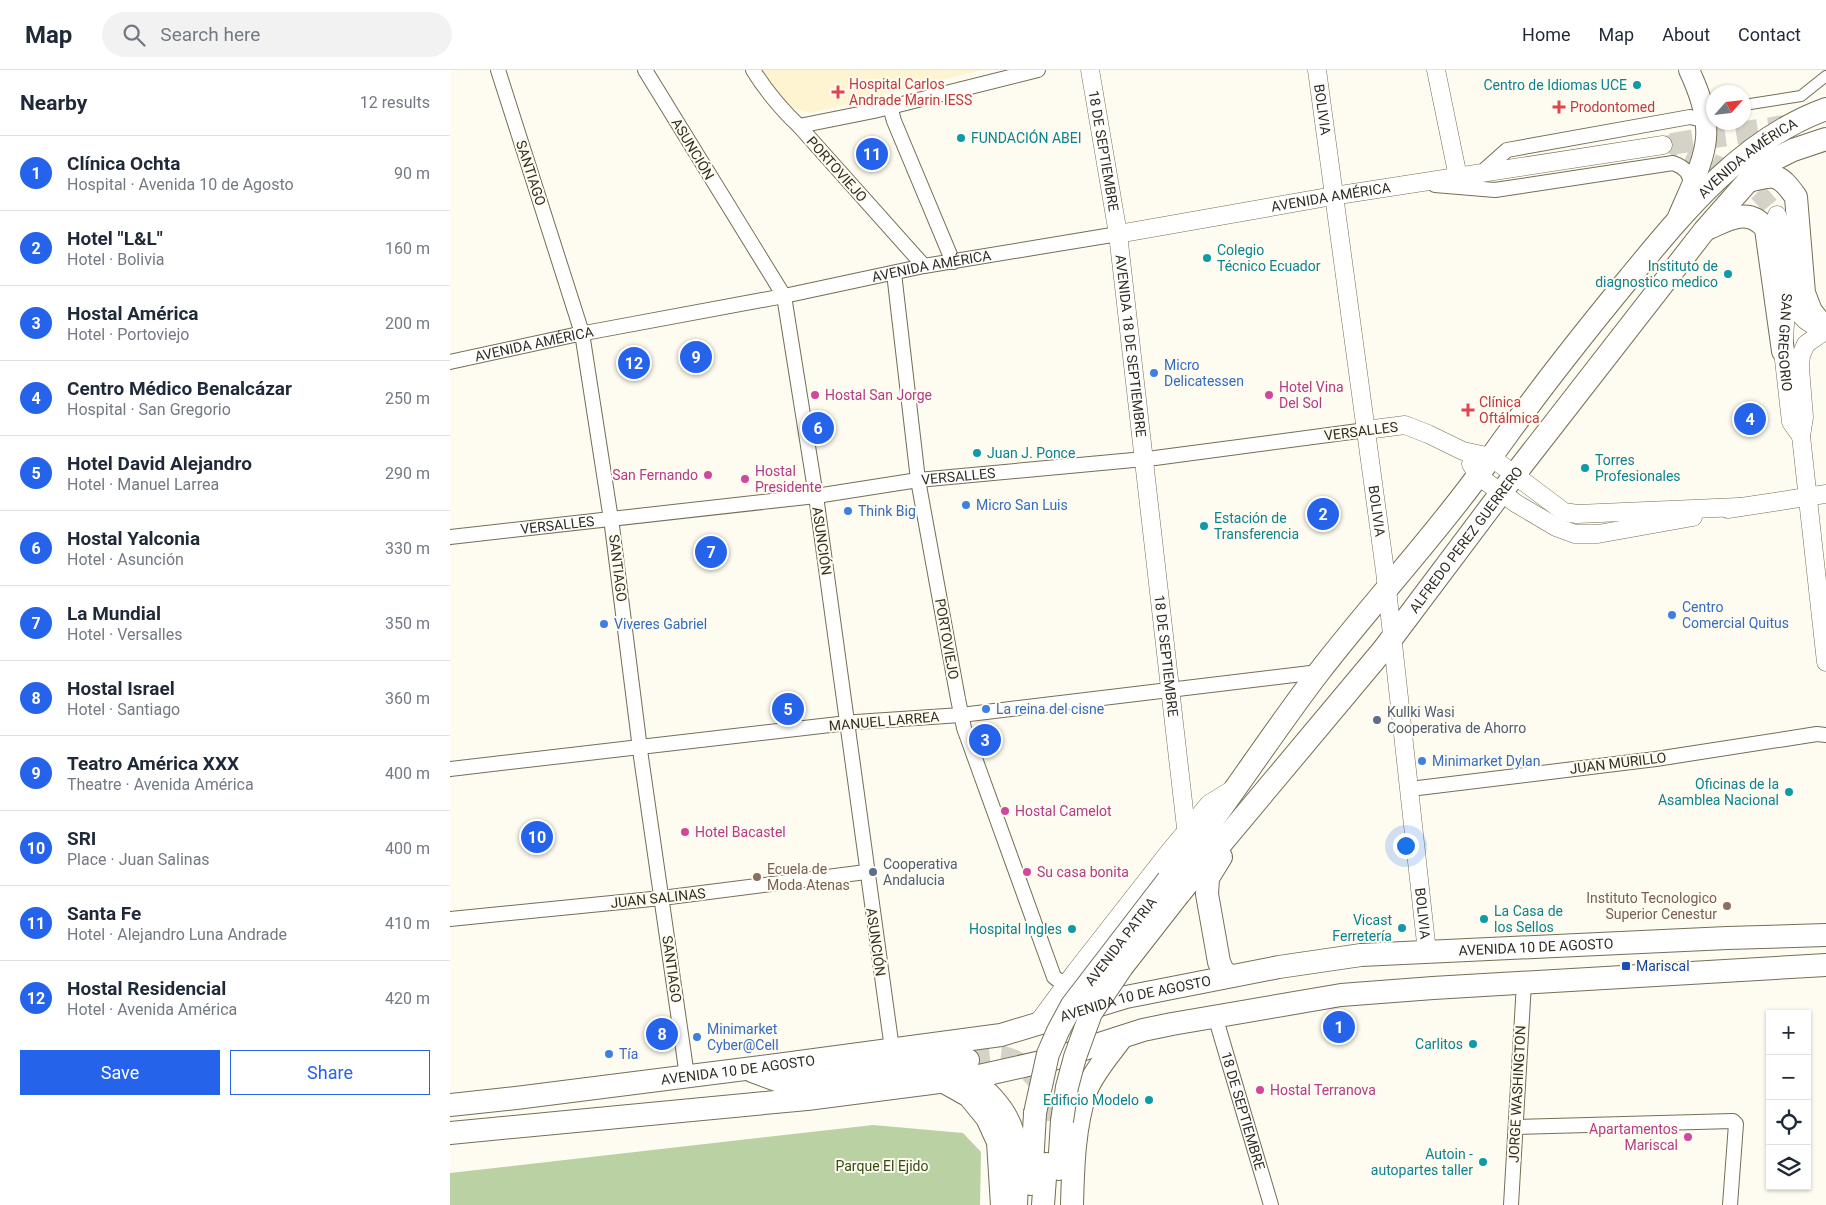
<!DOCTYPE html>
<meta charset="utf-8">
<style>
:root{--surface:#fff;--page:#f2f2f3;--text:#1f2937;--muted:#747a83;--line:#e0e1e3;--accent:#2563eb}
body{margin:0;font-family:Roboto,sans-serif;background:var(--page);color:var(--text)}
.controls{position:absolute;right:15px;bottom:15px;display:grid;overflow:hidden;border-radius:0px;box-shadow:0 1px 4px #0004}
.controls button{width:45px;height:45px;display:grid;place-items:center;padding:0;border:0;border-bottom:1px solid var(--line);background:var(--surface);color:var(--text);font:25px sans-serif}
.compass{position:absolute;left:1256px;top:15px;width:45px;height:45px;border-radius:50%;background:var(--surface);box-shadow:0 1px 4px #0004;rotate:63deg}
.you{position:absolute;left:955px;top:775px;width:18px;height:18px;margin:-12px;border:4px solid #fff;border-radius:50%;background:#1a73e8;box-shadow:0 0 0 8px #1a73e833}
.badge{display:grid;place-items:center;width:32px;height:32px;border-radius:50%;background:var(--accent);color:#fff;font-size:16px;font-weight:700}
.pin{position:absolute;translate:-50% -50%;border:2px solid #fff;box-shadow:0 1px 5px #0006}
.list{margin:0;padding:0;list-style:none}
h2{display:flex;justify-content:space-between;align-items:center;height:65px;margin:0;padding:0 20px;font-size:21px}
h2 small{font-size:16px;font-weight:400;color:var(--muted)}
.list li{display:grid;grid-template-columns:32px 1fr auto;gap:15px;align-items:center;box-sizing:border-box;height:75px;padding:0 20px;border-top:1px solid var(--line)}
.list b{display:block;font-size:19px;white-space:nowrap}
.list p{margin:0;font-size:16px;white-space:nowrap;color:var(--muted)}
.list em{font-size:16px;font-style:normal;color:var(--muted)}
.actions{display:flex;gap:10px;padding:15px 20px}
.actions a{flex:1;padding:11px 0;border:1px solid var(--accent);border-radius:0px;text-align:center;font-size:18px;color:var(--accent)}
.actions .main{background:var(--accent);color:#fff}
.icon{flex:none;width:28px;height:28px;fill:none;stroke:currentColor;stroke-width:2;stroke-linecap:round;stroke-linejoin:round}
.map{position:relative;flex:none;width:1376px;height:1135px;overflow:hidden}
header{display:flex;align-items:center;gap:30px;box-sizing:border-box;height:70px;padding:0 25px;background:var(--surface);border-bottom:1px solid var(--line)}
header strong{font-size:24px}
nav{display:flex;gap:28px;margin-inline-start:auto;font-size:18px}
.search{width:350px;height:45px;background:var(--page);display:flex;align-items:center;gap:12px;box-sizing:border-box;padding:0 18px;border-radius:28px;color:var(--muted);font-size:19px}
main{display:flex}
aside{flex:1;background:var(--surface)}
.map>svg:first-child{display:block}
</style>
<header>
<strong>Map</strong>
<div class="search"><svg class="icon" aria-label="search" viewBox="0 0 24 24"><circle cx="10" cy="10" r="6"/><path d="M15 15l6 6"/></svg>Search here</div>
<nav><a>Home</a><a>Map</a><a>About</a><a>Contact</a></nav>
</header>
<main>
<aside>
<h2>Nearby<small>12 results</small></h2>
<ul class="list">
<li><span class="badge">1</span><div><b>Clínica Ochta</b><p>Hospital · Avenida 10 de Agosto</p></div><em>90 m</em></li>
<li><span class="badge">2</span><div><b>Hotel &quot;L&amp;L&quot;</b><p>Hotel · Bolivia</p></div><em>160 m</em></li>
<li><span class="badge">3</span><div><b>Hostal América</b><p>Hotel · Portoviejo</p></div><em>200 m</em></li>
<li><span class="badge">4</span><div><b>Centro Médico Benalcázar</b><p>Hospital · San Gregorio</p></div><em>250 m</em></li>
<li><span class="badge">5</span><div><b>Hotel David Alejandro</b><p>Hotel · Manuel Larrea</p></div><em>290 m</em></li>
<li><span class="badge">6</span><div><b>Hostal Yalconia</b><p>Hotel · Asunción</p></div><em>330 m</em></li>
<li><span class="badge">7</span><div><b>La Mundial</b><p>Hotel · Versalles</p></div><em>350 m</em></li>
<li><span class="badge">8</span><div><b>Hostal Israel</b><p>Hotel · Santiago</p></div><em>360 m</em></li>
<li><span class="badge">9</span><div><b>Teatro América XXX</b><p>Theatre · Avenida América</p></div><em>400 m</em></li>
<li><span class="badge">10</span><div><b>SRI</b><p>Place · Juan Salinas</p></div><em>400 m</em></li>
<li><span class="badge">11</span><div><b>Santa Fe</b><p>Hotel · Alejandro Luna Andrade</p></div><em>410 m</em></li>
<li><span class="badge">12</span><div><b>Hostal Residencial</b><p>Hotel · Avenida América</p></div><em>420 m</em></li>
</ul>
<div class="actions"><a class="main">Save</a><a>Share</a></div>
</aside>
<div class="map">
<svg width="1376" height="1135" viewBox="0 0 1376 1135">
<rect width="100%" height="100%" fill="#fefbf0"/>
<path fill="#fff4d1" d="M308,0H532L361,43L342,38Z"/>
<path fill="#bad1a3" d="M423,1055L513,1063L531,1082L530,1135H0V1103Z"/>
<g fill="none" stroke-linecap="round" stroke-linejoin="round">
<path stroke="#d5d2c7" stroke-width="18" stroke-dasharray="18 9" stroke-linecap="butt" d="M1213,75L1221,74C1238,85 1256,90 1275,98C1296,108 1313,126 1327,145"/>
<g stroke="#d5d2c7" stroke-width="22" stroke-dasharray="22 11" stroke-linecap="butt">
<path d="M1221,74L1341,55"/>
<path d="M518,990C528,989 542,985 553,987C569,990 588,1006 595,1021C598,1030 598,1043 598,1053"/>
</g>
<g stroke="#756e56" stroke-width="12">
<path id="pedestrian" d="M1294,35L1351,26L1376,6"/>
</g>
<g stroke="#756e56" stroke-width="16">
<g id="minor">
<path d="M48,0L132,263L162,456L191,687L237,1006"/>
<path d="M195,0L334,226L366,426L442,979"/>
<path d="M303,0C316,21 331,39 349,56L474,196"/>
<path d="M440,37L444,51L503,192"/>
<path d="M349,56L424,41L588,0"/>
<path d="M1030,104L1057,80L1240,47L1257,51"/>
<path d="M985,115L1045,120L1223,93C1236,98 1240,103 1241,116"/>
<path d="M444,203L468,410L508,629L514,658L604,907L608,910L618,912"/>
<path id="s1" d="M0,292L124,265L334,226L474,196L668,164"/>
<path id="s2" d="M0,467L366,426L468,410L705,388L916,360"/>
<path d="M0,699L406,652L511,645L869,602"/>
<path d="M960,719L1206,689L1367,664L1376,665"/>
<path d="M0,849L212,828L416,802"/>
<path id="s3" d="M765,946L821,1135"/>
<path d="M1066,1057L1283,1051L1286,1054L1280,1135"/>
<path d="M1061,1135L1074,913"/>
</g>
</g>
<g stroke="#756e56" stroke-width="19">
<g id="tertiary">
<path id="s4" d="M640,0L668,164L739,784"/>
<path id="s5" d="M867,0L935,501L977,882"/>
<path d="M986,0L1008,107"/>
<path id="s6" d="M1327,145L1334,164L1338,214L1333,281L1341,352L1351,366"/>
<path id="s7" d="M668,164L883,126L1213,75"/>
<path d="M1341,221C1348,244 1351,253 1376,260"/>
<path d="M1376,260L1356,274L1351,285L1350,298L1354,347L1351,366L1376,592"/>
<path d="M916,360L955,355L978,364L1013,381L1041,387L1114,442L1127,444L1289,437"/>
<path d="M1021,394L1028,406L1067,434L1106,457L1125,464H1148L1243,447"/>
<path d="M1278,439L1376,424"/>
<path d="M587,954L626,901L719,782L759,734L780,721"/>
</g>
</g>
<g stroke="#756e56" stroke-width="22">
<path id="secondary" d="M1228,147C1255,84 1270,66 1239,0"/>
</g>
<g stroke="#756e56" stroke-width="24">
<g id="primary">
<path d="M1298,111C1325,104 1329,103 1346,127L1354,223L1361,241L1376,260"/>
<path d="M1259,158C1279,149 1300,137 1316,159L1333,281"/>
<path d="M771,787L758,808L757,824L769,892L773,901L780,906"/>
<path id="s8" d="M718,810C771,743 817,670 869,602C919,537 975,477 1024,411C1035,396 1046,380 1057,365C1096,311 1138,258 1180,207C1235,140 1293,69 1376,39"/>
<path id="s9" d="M729,824L933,580L1072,395L1254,161L1298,111L1317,93L1343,80L1376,69"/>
<path d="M302,1001L329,1011L378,1010L518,990"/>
<path d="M520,1008C571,1046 569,1077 566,1135"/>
<path d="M494,1012L519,1026L537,1048L548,1072L552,1135"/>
<path id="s10" d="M0,1035L66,1028L327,995L551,965L676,927L829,897L911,885L1277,868L1376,865"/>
<path d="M0,1063L357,1029L520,1008L600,990L693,960L722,954L891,925L983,918L1376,895"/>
<path d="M609,1099L612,1051"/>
<path d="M581,1114L585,1043"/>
<path d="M593,1135L596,1094"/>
<path d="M622,1135C623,1097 624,1057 636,1021C644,1001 660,984 672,967"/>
</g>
</g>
<use href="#pedestrian" stroke="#fff" stroke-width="10"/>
<use href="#minor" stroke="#fff" stroke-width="14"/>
<use href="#tertiary" stroke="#fff" stroke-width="18"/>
<use href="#secondary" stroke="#fff" stroke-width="20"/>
<use href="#primary" stroke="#fff" stroke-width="22"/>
<g stroke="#756e56" stroke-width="24" stroke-linecap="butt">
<g id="primary-bridge">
<path id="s11" d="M585,1043L598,984L608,961L622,935L718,810"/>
<path d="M612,1051L617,1017L625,987L641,943L672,897L729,824"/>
</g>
</g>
<use href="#primary-bridge" stroke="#fff" stroke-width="22"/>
</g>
<g fill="#0f9aa8" stroke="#fefbf0" stroke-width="2">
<circle cx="1187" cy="15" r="5"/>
<circle cx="511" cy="68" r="5"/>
<circle cx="757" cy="188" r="5"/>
<circle cx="1278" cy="204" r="5"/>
<circle cx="527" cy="383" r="5"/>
<circle cx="1135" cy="398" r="5"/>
<circle cx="754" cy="456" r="5"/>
<circle cx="1339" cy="722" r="5"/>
<circle cx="1034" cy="849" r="5"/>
<circle cx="952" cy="858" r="5"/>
<circle cx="622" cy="859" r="5"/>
<circle cx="1023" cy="974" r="5"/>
<circle cx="699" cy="1030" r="5"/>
<circle cx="1033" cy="1092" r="5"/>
</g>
<g fill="#e0444e" stroke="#fefbf0" stroke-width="2">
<path d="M385.5 14.5h5v5h5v5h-5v5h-5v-5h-5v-5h5z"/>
<path d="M1106.5 29.5h5v5h5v5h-5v5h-5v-5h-5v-5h5z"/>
<path d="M1015.5 332.5h5v5h5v5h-5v5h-5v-5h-5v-5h5z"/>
</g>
<g fill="#3f7fe0" stroke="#fefbf0" stroke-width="2">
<circle cx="704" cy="303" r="5"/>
<circle cx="516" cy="435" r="5"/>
<circle cx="398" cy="441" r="5"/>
<circle cx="1222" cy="545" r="5"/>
<circle cx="154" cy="554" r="5"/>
<circle cx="536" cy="639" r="5"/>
<circle cx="972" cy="691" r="5"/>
<circle cx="247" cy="967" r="5"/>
<circle cx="159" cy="984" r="5"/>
</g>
<g fill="#d1479c" stroke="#fefbf0" stroke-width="2">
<circle cx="365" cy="325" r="5"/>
<circle cx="819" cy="325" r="5"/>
<circle cx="258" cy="405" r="5"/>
<circle cx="295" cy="409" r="5"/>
<circle cx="555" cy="741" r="5"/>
<circle cx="235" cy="762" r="5"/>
<circle cx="577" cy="802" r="5"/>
<circle cx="810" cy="1020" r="5"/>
<circle cx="1238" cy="1067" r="5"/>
</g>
<g fill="#5c6f8a" stroke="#fefbf0" stroke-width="2">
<circle cx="927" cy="650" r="5"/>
<circle cx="423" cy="802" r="5"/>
</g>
<g fill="#8d6e63" stroke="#fefbf0" stroke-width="2">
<circle cx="307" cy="807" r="5"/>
<circle cx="1277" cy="836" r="5"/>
</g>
<rect fill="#1a4fb4" stroke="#fefbf0" stroke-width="2" x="1171" y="891" width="10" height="10" rx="2.5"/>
<g text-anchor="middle" stroke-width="4" stroke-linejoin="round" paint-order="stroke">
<g font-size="14" fill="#be3a42" stroke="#fefbf0" text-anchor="start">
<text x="399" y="19">Hospital Carlos<tspan x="399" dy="16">Andrade Marin IESS</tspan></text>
<text x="1120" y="42">Prodontomed</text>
<text x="1029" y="337">Clínica<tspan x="1029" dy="16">Oftálmica</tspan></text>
</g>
<g font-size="14" fill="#0d838f" stroke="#fefbf0" text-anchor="end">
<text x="1177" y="20">Centro de Idiomas UCE</text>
<text x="521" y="73" text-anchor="start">FUNDACIÓN ABEI</text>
<text x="767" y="185" text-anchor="start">Colegio<tspan x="767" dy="16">Técnico Ecuador</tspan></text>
<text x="1268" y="201">Instituto de<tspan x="1268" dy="16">diagnostico medico</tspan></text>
<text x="537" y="388" text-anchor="start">Juan J. Ponce</text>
<text x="1145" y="395" text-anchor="start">Torres<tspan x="1145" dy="16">Profesionales</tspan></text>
<text x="764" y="453" text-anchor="start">Estación de<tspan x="764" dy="16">Transferencia</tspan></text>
<text x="1329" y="719">Oficinas de la<tspan x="1329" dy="16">Asamblea Nacional</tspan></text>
<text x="1044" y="846" text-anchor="start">La Casa de<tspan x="1044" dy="16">los Sellos</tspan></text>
<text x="942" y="855">Vicast<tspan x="942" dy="16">Ferretería</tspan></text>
<text x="612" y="864">Hospital Ingles</text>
<text x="1013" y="979">Carlitos</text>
<text x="689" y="1035">Edificio Modelo</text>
<text x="1023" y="1089">Autoin -<tspan x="1023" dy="16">autopartes taller</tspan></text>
</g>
<g font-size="14" fill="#302d23" stroke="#fefbf0">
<text dy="5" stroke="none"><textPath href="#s5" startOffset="40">BOLIVIA</textPath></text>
<text transform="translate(243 79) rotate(59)" y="5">ASUNCIÓN</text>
<text dy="5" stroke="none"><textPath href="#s4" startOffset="82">18 DE SEPTIEMBRE</textPath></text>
<text dy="5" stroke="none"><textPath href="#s8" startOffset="928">AVENIDA AMÉRICA</textPath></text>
<text transform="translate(387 99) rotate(48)" y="5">PORTOVIEJO</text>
<text transform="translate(81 103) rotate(72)" y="5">SANTIAGO</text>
<text dy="5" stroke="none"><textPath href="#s7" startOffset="216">AVENIDA AMÉRICA</textPath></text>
<text dy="5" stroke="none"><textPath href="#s1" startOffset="491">AVENIDA AMÉRICA</textPath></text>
<text dy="5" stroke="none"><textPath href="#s6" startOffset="129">SAN GREGORIO</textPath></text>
<text dy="5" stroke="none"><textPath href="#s1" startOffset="86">AVENIDA AMÉRICA</textPath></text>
<text dy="5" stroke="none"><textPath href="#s4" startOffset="279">AVENIDA 18 DE SEPTIEMBRE</textPath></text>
<text transform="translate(911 361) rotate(-7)" y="5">VERSALLES</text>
<text dy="5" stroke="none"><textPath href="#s2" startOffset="512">VERSALLES</textPath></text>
<text dy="5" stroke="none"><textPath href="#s5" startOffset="445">BOLIVIA</textPath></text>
<text dy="5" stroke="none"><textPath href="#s2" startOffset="108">VERSALLES</textPath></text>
<text dy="5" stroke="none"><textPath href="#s9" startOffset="456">ALFREDO PEREZ GUERRERO</textPath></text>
<text transform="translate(372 471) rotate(82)" y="5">ASUNCIÓN</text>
<text transform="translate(168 498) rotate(83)" y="5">SANTIAGO</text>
<text transform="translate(497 569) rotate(80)" y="5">PORTOVIEJO</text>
<text dy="5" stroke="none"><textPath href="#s4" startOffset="591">18 DE SEPTIEMBRE</textPath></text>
<text transform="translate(434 651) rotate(-5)" y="5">MANUEL LARREA</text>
<text transform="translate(1168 693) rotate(-7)" y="5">JUAN MURILLO</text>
<text transform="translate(208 828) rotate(-6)" y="5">JUAN SALINAS</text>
<text dy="5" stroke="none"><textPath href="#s5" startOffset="850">BOLIVIA</textPath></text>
<text dy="5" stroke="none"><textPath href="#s11" startOffset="195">AVENIDA PATRIA</textPath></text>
<text transform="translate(426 872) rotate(82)" y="5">ASUNCIÓN</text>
<text dy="5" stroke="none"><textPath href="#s10" startOffset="1100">AVENIDA 10 DE AGOSTO</textPath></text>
<text transform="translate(222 899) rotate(82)" y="5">SANTIAGO</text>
<text dy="5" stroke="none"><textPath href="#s10" startOffset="695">AVENIDA 10 DE AGOSTO</textPath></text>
<text dy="5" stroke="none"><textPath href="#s10" startOffset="290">AVENIDA 10 DE AGOSTO</textPath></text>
<text transform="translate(1067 1024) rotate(-87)" y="5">JORGE WASHINGTON</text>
<text dy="5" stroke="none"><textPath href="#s3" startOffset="99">18 DE SEPTIEMBRE</textPath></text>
</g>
<g font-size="14" fill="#366cbe" stroke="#fefbf0" text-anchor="start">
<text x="714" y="300">Micro<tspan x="714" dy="16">Delicatessen</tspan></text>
<text x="526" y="440">Micro San Luis</text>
<text x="408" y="446">Think Big</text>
<text x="1232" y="542">Centro<tspan x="1232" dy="16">Comercial Quitus</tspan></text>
<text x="164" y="559">Viveres Gabriel</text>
<text x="546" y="644">La reina del cisne</text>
<text x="982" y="696">Minimarket Dylan</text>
<text x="257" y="964">Minimarket<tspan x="257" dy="16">Cyber@Cell</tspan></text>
<text x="169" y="989">Tía</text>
</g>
<g font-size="14" fill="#b23c85" stroke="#fefbf0" text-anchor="start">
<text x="829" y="322">Hotel Vina<tspan x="829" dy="16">Del Sol</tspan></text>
<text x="375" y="330">Hostal San Jorge</text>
<text x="305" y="406">Hostal<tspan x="305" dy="16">Presidente</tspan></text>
<text x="248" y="410" text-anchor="end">San Fernando</text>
<text x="565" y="746">Hostal Camelot</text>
<text x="245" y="767">Hotel Bacastel</text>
<text x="587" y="807">Su casa bonita</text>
<text x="820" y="1025">Hostal Terranova</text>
<text x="1228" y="1064" text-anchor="end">Apartamentos<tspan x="1228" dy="16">Mariscal</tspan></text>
</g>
<g font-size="14" fill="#4e5e75" stroke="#fefbf0" text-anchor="start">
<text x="937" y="647">Kullki Wasi<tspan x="937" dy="16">Cooperativa de Ahorro</tspan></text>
<text x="433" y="799">Cooperativa<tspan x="433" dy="16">Andalucia</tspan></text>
</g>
<g font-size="14" fill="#785e54" stroke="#fefbf0" text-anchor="start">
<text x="317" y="804">Ecuela de<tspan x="317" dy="16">Moda Atenas</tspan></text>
<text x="1267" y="833" text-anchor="end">Instituto Tecnologico<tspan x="1267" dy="16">Superior Cenestur</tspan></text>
</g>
<g font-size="14" fill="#164399" stroke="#fefbf0" text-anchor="start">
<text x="1186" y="901">Mariscal</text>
</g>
<g font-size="14" fill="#334a12" stroke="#fefbf0">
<text x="432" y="1101">Parque El Ejido</text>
</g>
</g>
</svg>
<div class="controls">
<button>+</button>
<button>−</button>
<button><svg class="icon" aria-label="locate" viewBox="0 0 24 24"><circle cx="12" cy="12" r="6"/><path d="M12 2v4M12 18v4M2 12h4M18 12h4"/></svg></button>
<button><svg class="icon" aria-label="layers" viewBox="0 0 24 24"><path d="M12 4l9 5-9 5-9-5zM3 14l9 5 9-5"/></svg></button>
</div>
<svg class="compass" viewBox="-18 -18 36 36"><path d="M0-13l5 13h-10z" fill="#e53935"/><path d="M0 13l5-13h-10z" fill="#747a83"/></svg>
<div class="you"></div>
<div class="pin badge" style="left:889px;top:957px">1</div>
<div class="pin badge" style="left:873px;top:444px">2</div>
<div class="pin badge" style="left:535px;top:670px">3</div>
<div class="pin badge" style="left:1300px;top:349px">4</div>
<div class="pin badge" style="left:338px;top:639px">5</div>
<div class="pin badge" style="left:368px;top:358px">6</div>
<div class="pin badge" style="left:261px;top:482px">7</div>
<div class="pin badge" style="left:212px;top:964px">8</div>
<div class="pin badge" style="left:246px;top:287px">9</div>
<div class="pin badge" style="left:87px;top:767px">10</div>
<div class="pin badge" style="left:422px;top:84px">11</div>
<div class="pin badge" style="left:184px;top:293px">12</div>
</div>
</main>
